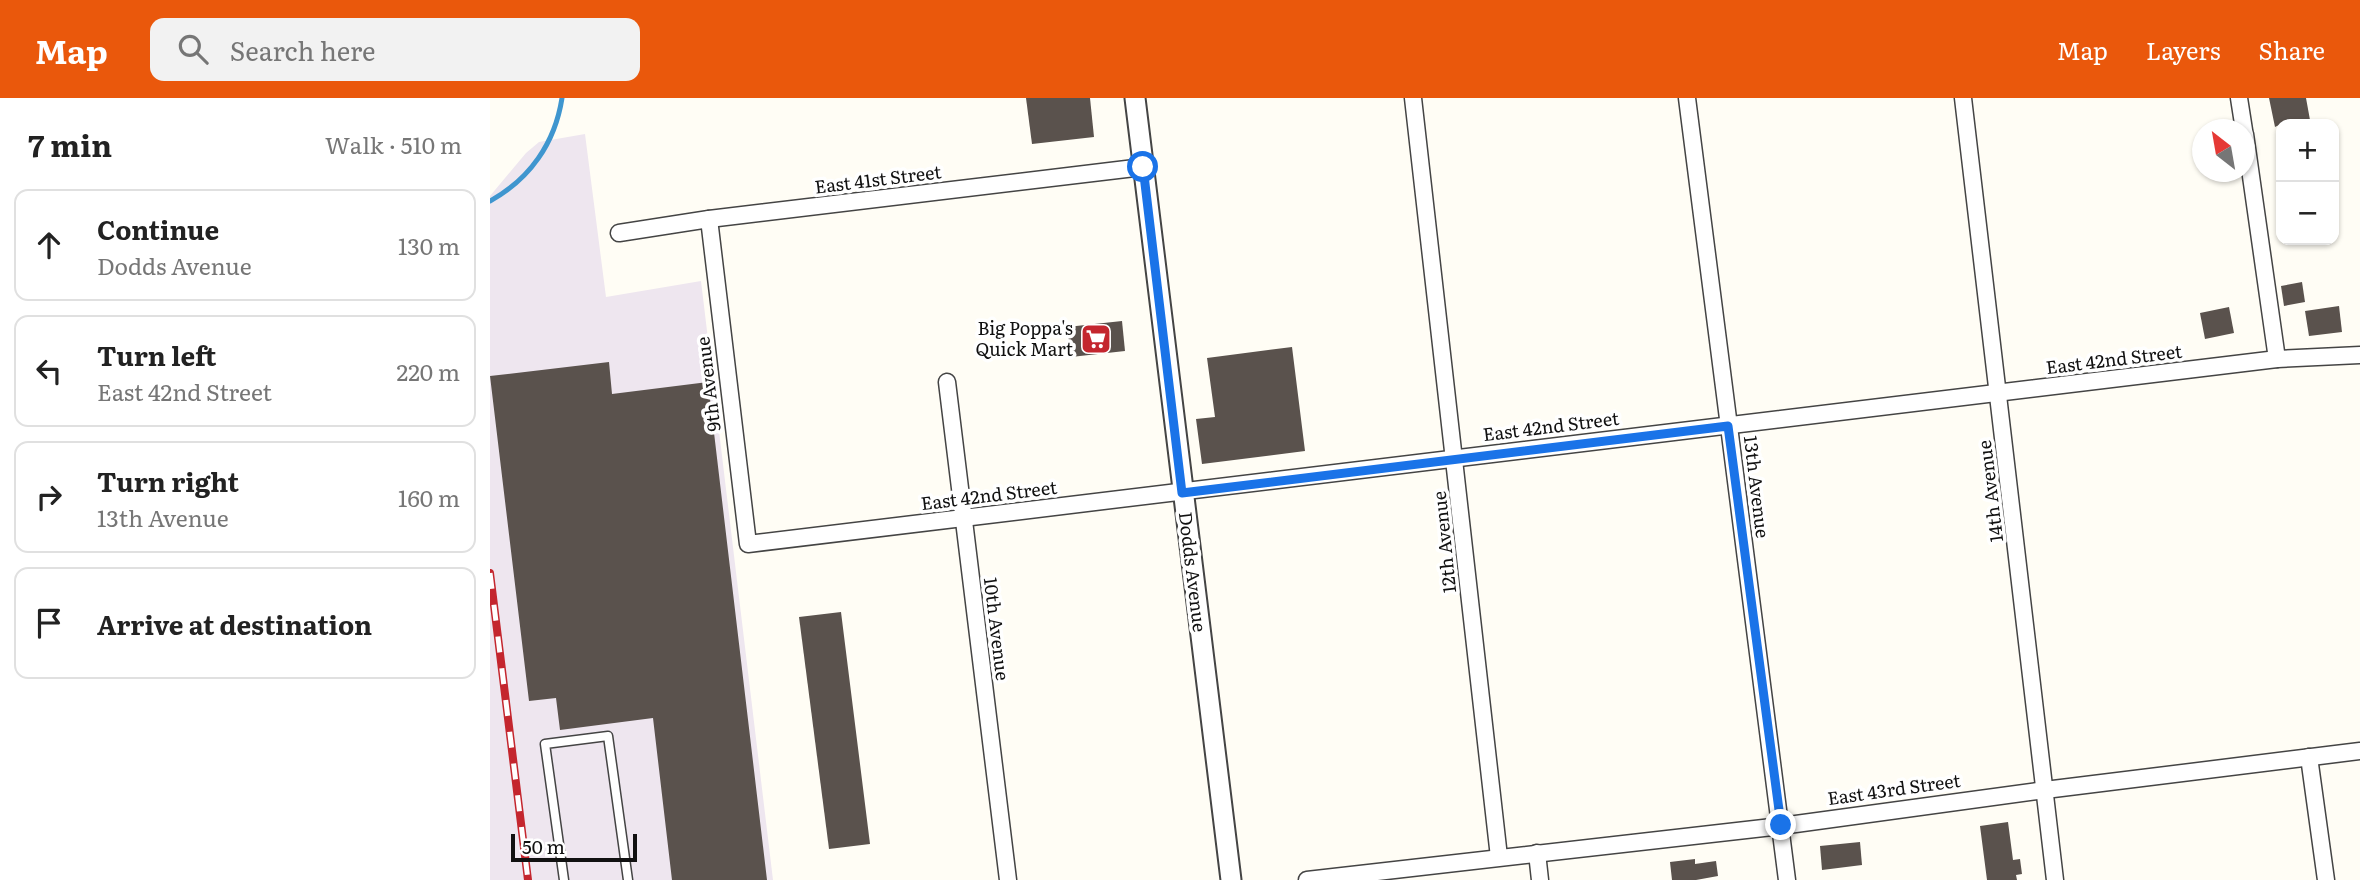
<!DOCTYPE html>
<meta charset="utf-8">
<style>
:root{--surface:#fff;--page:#f2f2f2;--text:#222;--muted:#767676;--line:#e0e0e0;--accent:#ea580c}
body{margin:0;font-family:Literata,serif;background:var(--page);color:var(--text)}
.controls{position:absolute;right:21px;top:21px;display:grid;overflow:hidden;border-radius:14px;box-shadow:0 2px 5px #0004}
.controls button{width:63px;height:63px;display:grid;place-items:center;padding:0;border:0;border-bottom:2px solid var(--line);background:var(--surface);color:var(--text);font:35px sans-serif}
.compass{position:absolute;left:1702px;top:21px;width:63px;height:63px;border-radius:50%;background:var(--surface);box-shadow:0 2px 5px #0004;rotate:329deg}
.scale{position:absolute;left:21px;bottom:18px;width:126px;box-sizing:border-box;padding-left:7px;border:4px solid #111;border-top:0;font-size:19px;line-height:24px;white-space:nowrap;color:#111;-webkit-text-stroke:5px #fff;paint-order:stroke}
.stop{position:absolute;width:21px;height:21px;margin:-16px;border:5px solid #1a73e8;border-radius:50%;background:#fff}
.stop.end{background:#1a73e8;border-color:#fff;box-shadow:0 2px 7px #0008}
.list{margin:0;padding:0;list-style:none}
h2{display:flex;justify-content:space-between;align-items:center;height:91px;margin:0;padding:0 28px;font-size:30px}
h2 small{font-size:23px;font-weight:400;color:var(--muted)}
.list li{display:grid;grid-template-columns:46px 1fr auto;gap:21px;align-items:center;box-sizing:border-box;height:112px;margin:0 14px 14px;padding:0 14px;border:2px solid var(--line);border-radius:14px}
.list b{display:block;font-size:26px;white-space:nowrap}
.list p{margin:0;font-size:23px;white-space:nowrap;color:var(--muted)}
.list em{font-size:23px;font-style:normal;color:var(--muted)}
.icon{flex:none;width:38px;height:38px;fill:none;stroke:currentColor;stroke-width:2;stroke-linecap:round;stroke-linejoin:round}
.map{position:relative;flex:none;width:1870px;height:782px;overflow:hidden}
header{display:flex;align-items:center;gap:42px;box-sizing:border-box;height:98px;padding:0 35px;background:var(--accent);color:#fff}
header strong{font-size:33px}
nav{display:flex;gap:38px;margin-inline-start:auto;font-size:24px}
.search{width:490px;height:63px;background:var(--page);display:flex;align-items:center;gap:18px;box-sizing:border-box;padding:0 24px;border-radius:14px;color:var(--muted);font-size:26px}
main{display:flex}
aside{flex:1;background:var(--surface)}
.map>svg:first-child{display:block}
</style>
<header>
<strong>Map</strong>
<div class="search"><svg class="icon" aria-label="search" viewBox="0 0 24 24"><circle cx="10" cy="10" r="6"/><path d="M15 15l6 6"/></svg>Search here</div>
<nav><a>Map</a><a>Layers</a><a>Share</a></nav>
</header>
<main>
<aside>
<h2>7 min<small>Walk · 510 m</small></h2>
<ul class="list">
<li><svg class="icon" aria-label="ahead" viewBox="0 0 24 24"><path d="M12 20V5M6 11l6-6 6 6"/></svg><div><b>Continue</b><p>Dodds Avenue</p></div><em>130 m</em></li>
<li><svg class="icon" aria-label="left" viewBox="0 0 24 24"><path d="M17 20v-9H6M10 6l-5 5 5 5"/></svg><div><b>Turn left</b><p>East 42nd Street</p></div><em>220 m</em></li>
<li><svg class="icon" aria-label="right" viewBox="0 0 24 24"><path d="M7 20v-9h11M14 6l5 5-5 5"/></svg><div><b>Turn right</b><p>13th Avenue</p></div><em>160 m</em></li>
<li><svg class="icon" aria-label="arrive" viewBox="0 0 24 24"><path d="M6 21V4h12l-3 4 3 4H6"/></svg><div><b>Arrive at destination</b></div></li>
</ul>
</aside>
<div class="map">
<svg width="1870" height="782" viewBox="0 0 1870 782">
<rect width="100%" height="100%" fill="#fffdf5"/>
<path fill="#eee6ef" d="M95,36L116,199L211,183L283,782H0V98L36,55L49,44Z"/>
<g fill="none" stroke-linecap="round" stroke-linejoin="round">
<path stroke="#3f96cf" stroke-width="5" d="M0,103C40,81 65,45 72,0"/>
</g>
<g fill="#5a524d">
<path d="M536,0H600L604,39L542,46Z"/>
<path d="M1779,0H1816L1820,22L1791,26L1785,29Z"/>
<path d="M1812,184L1815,204L1794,208L1791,188Z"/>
<path d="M1849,208L1852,234L1819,238L1815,213Z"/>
<path d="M1739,209L1744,235L1715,241L1710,215Z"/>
<path d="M632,223L635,253L581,259L577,229Z"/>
<path d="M802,249L815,353L712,366L706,321L725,319L717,260Z"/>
<path d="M119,264L122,296L218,284L277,782H182L163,620L70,632L66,600L39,603L0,278Z"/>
<path d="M351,514L380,746L339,751L309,519Z"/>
<path d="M1518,724L1523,762L1530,761L1532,776L1526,777L1527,782H1497L1490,728Z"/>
<path d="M1370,744L1372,767L1332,772L1330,748Z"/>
<path d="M1205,761V766L1226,763L1228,778L1206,782H1182L1180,764Z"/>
</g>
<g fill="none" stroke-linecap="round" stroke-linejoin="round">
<g stroke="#444" stroke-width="11">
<path id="service" d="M74,782L55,646L118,638L138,782"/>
</g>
<g stroke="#444" stroke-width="19">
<g id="minor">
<path d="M923,0L1009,759"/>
<path d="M1197,0L1297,782"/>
<path d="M1473,0L1565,782"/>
<path d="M1749,0L1754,32"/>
<path d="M1755,36L1787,261"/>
<path d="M219,121L258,446L1787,261L1870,257"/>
<path d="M129,135L219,121L653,69"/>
<path d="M457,284L518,782"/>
<path d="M1819,659L1836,782"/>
<path d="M1047,755L1050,782"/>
<path d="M817,782L1291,728L1555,692L1870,653"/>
</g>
</g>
<g stroke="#444" stroke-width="23">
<path id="tertiary" d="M645,0L741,782"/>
</g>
<use href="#service" stroke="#fff" stroke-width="8"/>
<use href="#minor" stroke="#fff" stroke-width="16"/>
<use href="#tertiary" stroke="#fff" stroke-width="19"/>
<g stroke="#c4262e" stroke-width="8">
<path id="rail" d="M0,475L38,782"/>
</g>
<use href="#rail" stroke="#fff" stroke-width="5" stroke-dasharray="16" stroke-linecap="butt"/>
</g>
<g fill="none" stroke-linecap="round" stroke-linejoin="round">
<path stroke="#1a73e8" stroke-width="9" d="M653,69L692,395L1238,328L1291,727"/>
</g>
<defs>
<g id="supermarket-square" transform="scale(1.575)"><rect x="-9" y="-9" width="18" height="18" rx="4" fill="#c4262e" stroke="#fff"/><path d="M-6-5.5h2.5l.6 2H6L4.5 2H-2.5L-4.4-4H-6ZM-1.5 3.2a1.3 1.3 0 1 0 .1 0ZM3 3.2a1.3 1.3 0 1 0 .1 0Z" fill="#fff"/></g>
</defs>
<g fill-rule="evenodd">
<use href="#supermarket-square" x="606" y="241"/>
</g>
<g text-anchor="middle" stroke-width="7" stroke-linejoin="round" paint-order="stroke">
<g font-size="18" fill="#111" stroke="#fff">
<text transform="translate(388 82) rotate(-7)" y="6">East 41st Street</text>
<text transform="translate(1624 262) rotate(-7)" y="6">East 42nd Street</text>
<text transform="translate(219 286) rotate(-97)" y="6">9th Avenue</text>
<text transform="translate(1061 329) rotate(-7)" y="6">East 42nd Street</text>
<text transform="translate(1266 389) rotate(83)" y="6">13th Avenue</text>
<text transform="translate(1501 393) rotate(-97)" y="6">14th Avenue</text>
<text transform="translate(499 398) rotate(-7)" y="6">East 42nd Street</text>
<text transform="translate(955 444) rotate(-96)" y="6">12th Avenue</text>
<text transform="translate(702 474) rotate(83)" y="6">Dodds Avenue</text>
<text transform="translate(506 531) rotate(83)" y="6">10th Avenue</text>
<text transform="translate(1404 692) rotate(-8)" y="6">East 43rd Street</text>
</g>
<g font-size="18" fill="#111" stroke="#fff" text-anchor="end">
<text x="583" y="237">Big Poppa's<tspan x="583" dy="21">Quick Mart</tspan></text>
</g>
</g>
</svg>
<div class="controls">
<button>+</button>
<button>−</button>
</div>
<svg class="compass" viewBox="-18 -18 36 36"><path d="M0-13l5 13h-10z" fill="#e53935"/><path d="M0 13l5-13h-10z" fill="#767676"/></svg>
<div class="scale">50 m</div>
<div class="stop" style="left:653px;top:69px"></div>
<div class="stop end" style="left:1291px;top:727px"></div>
</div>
</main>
